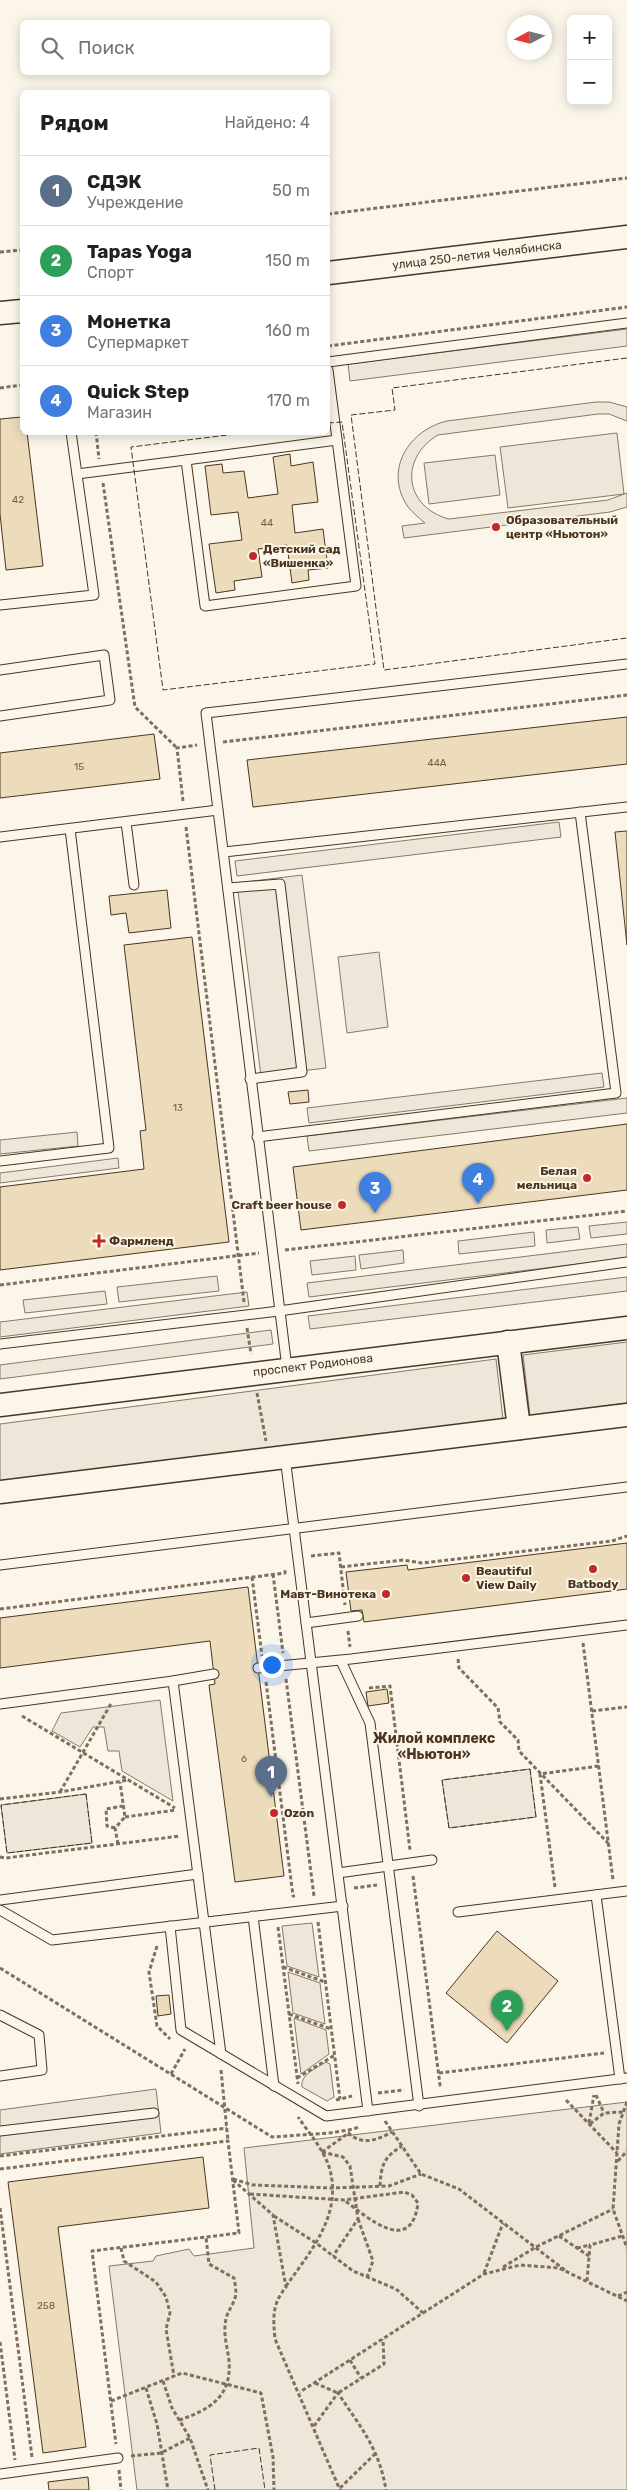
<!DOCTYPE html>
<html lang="ru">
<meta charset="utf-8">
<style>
:root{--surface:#fff;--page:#f6f6f6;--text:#202124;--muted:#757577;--line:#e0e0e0;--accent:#b45309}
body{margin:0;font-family:Rubik,sans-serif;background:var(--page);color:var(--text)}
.controls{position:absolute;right:15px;top:15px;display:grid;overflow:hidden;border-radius:8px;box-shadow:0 2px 12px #0003}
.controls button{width:45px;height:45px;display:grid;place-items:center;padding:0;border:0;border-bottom:1px solid var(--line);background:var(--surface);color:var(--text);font:25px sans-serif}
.compass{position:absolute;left:507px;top:15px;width:45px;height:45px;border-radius:50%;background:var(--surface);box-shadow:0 2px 12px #0003;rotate:263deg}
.you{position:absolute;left:271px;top:1664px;width:18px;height:18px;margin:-12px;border:4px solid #fff;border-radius:50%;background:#1a73e8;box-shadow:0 0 0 8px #1a73e833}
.badge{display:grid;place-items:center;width:32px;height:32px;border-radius:50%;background:var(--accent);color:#fff;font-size:16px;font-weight:700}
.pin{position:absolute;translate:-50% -41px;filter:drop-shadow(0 1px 2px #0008)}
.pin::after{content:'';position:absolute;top:26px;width:18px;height:15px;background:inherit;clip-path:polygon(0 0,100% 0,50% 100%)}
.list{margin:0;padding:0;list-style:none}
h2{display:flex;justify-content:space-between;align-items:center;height:65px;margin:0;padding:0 20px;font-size:21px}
h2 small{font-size:16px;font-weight:400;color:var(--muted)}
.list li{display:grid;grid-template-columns:32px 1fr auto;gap:15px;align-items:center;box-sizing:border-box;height:70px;padding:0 20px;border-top:1px solid var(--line)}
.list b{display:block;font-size:19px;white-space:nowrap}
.list p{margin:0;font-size:16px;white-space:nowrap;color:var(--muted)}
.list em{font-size:16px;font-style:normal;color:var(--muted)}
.icon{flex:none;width:28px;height:28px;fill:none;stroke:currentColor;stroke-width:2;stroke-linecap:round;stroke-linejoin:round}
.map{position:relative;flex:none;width:627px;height:2490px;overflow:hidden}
.search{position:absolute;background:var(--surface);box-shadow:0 2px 12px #0003;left:20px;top:20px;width:310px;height:55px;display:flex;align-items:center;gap:12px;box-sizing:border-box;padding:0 18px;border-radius:8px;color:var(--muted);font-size:19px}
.panel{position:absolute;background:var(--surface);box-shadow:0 2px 12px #0003;left:20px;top:90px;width:310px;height:345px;border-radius:8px}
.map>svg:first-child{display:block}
</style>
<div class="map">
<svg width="627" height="2490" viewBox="0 0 627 2490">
<rect width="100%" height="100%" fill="#fbf6e9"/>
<g fill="#ede6d9" stroke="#887966">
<path d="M596,402H609L627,407V421L609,414H598L438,435C399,458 404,507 449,519L608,500L627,493V507L610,512L404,538L402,526L425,523C419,518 413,513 408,507C383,470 409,430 447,421Z"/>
<path d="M617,433L624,494L508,508L500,447Z"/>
<path d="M495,455L500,495L429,504L424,463Z"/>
<path d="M379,952L388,1027L347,1033L338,957Z"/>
<path d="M627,1222V1234L591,1238L589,1226Z"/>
<path d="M578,1227L580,1239L547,1243L546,1230Z"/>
<path d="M534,1232L535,1246L459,1254L458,1241Z"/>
<path d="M403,1250L404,1263L361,1269L359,1255Z"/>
<path d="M355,1256L356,1270L312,1275L310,1261Z"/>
<path d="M217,1276L219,1291L119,1302L117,1287Z"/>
<path d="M105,1291L107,1304L25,1313L23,1300Z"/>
<path d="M627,1342V1403L530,1416L523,1355Z"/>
<path d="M496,1359L503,1419L0,1482V1424Z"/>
<path d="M160,1700L173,1801L122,1771L119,1751H108L104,1727H93L80,1747L52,1731L61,1713Z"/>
<path d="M530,1769L536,1817L449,1828L442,1780Z"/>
<path d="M86,1794L92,1843L7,1853L1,1805Z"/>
<path d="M312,1923L319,1977L287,1966L282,1926Z"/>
<path d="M288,1972L320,1983L325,2024L293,2013Z"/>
<path d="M294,2018L326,2030L329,2054L301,2074Z"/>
<path d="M326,2062L330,2064L334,2097L327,2101L302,2087C300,2074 317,2068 326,2062Z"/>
<path d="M627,2102V2490H137L109,2266L153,2261L156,2256L189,2249L194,2256L254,2248L244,2148Z"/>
</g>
<g fill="#ede7d9" stroke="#887966">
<path d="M627,329V346L350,381L348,364Z"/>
<path d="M559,822L561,837L237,876L235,861Z"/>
<path d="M302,875L326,1068L261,1076L237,883Z"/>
<path d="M602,1073L604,1087L309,1123L307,1108Z"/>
<path d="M627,1098V1113L309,1151L307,1136Z"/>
<path d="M77,1132L78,1146L0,1154V1140Z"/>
<path d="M118,1158L119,1168L0,1183V1173Z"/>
<path d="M627,1244V1258L309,1297L307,1283Z"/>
<path d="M627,1277V1291L310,1329L308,1316Z"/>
<path d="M247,1292L249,1306L0,1337V1322Z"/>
<path d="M271,1330L273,1344L0,1379V1365Z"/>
<path d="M156,2089L161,2133L0,2154V2110Z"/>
</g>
<g fill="#ecdcbc" stroke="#4a3520">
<path d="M22,417V432H27L43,566L6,570L0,514V419Z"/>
<path d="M290,454L291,466L313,462L318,502L292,505L295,533L323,529L328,568L308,570L309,580L292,583L287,545L258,549L262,577L234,581L235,590L216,593L209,544L242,540L238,512L211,515L205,466L222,464L223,473L244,471L248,498L278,494L273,457Z"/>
<path d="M627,717V764L253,807L247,760Z"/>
<path d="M154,734L160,779L0,798V753Z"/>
<path d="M627,831V945L615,832Z"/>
<path d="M167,890L171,928L129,933L126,913L111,915L109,896Z"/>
<path d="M192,937L229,1242L0,1270V1187L144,1169L140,1131L146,1130L124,945Z"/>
<path d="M308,1090L309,1102L290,1104L288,1092Z"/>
<path d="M627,1124V1190L301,1230L293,1167Z"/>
<path d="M627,1543V1589L364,1622L362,1610L351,1611L346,1572L407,1565L408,1570Z"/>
<path d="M248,1587L284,1876L235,1882L209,1685L215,1684L210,1641L0,1668V1618Z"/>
<path d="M387,1689L389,1703L368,1706L366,1692Z"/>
<path d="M497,1931L558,1981L507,2043L446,1993Z"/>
<path d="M169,1995L171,2014L158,2016L156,1996Z"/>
<path d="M203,2157L209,2208L58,2227L86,2447L43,2453L8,2182Z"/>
<path d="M88,2477L89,2490H49L48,2482Z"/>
</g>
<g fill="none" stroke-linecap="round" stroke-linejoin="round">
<g stroke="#4a3520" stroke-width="11">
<g id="service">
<path d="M328,362L627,323"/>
<path d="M186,460L337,440"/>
<path d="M77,474L186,460L205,606L356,586L328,370"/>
<path d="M0,605L94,595L71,432"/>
<path d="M0,670L104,655L110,700L0,716"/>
<path d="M126,822L134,885"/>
<path d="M0,837L218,810"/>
<path d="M224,852L627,807"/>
<path d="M228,888L280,884L302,1072L250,1079"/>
<path d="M257,1137L616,1093L580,812"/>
<path d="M0,1161L109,1148L70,829"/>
<path d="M0,1344L279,1311L627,1262"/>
<path d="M287,1368L206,713L627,664"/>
<path d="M285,1457L368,2111"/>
<path d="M0,1565L627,1487"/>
<path d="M306,1623L358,1616"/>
<path d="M341,1661L370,1723L419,2106"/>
<path d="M258,1668L351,1659L627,1625"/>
<path d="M173,1681L221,2054"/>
<path d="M0,1704L173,1681L214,1674"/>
<path d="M338,1873L432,1860"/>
<path d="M596,1895L620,2079"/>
<path d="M0,1900L198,1874"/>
<path d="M0,1910L52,1940L343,1906"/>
<path d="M458,1912L627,1891"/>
<path d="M253,1916L274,2086"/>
<path d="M170,1926L181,2030L326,2116L627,2078"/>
<path d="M0,2015L39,2035L42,2070L0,2076"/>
<path d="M0,2131L154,2113"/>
<path d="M0,2474L118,2458"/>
</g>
</g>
<g stroke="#4a3520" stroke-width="25">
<g id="tertiary">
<path d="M328,273L627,237"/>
<path d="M0,313L22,311"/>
<path d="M508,1342L519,1428"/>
<path d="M0,1405L627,1328"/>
<path d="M0,1492L627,1415"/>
</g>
</g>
<g stroke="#7f6f5c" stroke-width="3" stroke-dasharray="4 2.5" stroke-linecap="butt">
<path d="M328,214L627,178"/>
<path d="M0,252L22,250"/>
<path d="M328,346L627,307"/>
<path d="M0,388L22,385"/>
<path d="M96,432L99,459"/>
<path d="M103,483L135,707L177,748"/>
<path d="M223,742L627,695"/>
<path d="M183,801L177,748L197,745"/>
<path d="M186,827L244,1302"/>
<path d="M285,1250L627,1211"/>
<path d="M0,1285L259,1253"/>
<path d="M247,1328L251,1354"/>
<path d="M257,1393L266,1441"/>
<path d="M311,1556L339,1553L345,1605"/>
<path d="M341,1567L403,1560L422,1563L612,1541L627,1536"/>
<path d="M273,1574L283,1653"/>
<path d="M252,1577L262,1656"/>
<path d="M0,1609L285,1573V1570"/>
<path d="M348,1631L350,1647"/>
<path d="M583,1643L613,1880"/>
<path d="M458,1659L459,1668L498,1708L500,1722L518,1740L519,1751L608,1843"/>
<path d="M286,1679L314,1896"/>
<path d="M266,1682L293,1896H295"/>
<path d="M369,1688L390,1686L410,1850"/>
<path d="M592,1711L627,1707"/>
<path d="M22,1716L175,1808"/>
<path d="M60,1792L112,1702"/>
<path d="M0,1799L60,1792L128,1780"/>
<path d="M125,1817L176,1810"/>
<path d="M115,1828L107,1826L106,1809L123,1806"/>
<path d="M118,1844L115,1828L125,1817L120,1782"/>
<path d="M0,1857L6,1858L180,1836"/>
<path d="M413,1876L440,2085L438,2086"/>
<path d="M555,1887L540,1774L599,1766"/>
<path d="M354,1888L377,1885"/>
<path d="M318,1922L340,2099"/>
<path d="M278,1927L298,2084"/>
<path d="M157,1946L149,1972L157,2026L170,2039"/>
<path d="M283,1967L325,1982"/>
<path d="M0,1968L272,2137L330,2133L354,2129L358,2127"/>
<path d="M289,2014L331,2029"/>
<path d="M221,2070L228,2141"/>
<path d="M439,2073L604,2053"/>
<path d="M171,2074L185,2049"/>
<path d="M297,2078L335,2055"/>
<path d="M378,2093L404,2090"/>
<path d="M596,2095L604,2113"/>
<path d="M336,2100L352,2096"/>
<path d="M566,2100L617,2153"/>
<path d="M627,2102L619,2124L613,2209L627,2248"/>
<path d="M385,2121L421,2174L459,2189L566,2271"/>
<path d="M589,2123L594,2095"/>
<path d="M590,2124L604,2113L623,2112"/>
<path d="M348,2133C363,2146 377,2140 392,2132"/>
<path d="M322,2152L343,2157L350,2166L358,2219L333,2256"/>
<path d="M322,2152L350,2132"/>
<path d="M0,2156L227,2128"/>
<path d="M618,2161L627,2151"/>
<path d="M0,2169L228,2141L239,2233L92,2251L116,2444"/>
<path d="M233,2179L253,2185L331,2188L389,2186L421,2174"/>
<path d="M233,2180L273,2215L286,2287C272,2304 273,2317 275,2339L340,2490"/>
<path d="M380,2186C381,2165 384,2157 402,2146"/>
<path d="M250,2194L344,2200L404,2192L412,2195L418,2203C411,2257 367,2217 344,2200"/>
<path d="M0,2208L32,2457"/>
<path d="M274,2216L316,2243L353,2271L396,2289L423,2313L300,2392"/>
<path d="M358,2219L373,2261L367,2277"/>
<path d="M559,2236L589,2256"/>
<path d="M121,2248L124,2261L156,2282L166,2297L170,2313L166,2329L174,2376"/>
<path d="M577,2248L590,2245"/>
<path d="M503,2267L536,2247L613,2209"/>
<path d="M484,2273L503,2223"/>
<path d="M587,2281L590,2245L622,2236"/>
<path d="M286,2286C310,2252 342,2216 330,2170C325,2151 309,2133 298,2117"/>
<path d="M618,2296L627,2292"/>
<path d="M423,2313L484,2274L520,2265L559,2268L627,2301"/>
<path d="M0,2342L15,2460"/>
<path d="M350,2360L361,2378"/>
<path d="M163,2381L172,2408L190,2438L208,2490"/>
<path d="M315,2383L338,2393L384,2364L383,2339"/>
<path d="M146,2388L157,2424L168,2490"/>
<path d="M111,2401L182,2373L261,2393L273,2457L274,2490"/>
<path d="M179,2420C210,2410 232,2396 229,2361C228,2350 224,2338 225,2326C226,2312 231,2310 235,2298C237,2292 235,2284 234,2278L209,2264L206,2237"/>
<path d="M314,2426L338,2393C361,2428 379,2448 386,2490"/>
<path d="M131,2456L161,2453L190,2438"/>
<path d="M119,2470L121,2490"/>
<path d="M340,2488L377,2452"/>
</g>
<use href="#service" stroke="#fbf6e9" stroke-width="9"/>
<use href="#tertiary" stroke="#fbf6e9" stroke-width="22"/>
<g stroke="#4a3520" stroke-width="1" stroke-dasharray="6 2.5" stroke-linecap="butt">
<path d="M627,358L392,388L395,410L351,415L384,670L627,638"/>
<path d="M252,432L131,447L163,690L375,664L342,422L328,423"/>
<path d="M530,1769L536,1817L449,1828L442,1780Z"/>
<path d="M86,1794L92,1843L7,1853L1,1805Z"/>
<path d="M215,2490L210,2455L259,2448L265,2490"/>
</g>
</g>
<g fill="#c62828" stroke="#fbf6e9" stroke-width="2">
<circle cx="496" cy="527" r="5"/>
<circle cx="253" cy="556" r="5"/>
<circle cx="587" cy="1178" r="5"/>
<circle cx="342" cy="1205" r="5"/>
<path d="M96.5 1233.5h5v5h5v5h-5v5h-5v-5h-5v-5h5z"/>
<circle cx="593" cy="1569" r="5"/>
<circle cx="466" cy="1578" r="5"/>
<circle cx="386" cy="1594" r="5"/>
<circle cx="274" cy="1813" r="5"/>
</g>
<g text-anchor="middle" stroke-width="4" stroke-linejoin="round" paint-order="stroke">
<g font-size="10" fill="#725f47">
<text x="18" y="503">42</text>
<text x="267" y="526">44</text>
<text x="437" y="766">44А</text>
<text x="79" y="770">15</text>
<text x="178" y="1111">13</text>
<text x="244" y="1762">6</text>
<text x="46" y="2309">258</text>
</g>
<g font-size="12" fill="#4a3520" stroke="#fbf6e9">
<text transform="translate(477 255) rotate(-7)" y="4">улица 250-летия Челябинска</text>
<text transform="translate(313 1365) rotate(-7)" y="4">проспект Родионова</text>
</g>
<g font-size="12" font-weight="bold" fill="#4a3520" stroke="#fbf6e9" text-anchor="start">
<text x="506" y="524">Образовательный<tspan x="506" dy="14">центр «Ньютон»</tspan></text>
<text x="263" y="553">Детский сад<tspan x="263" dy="14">«Вишенка»</tspan></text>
<text x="577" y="1175" text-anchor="end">Белая<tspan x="577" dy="14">мельница</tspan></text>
<text x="332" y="1209" text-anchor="end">Craft beer house</text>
<text x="109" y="1245">Фармленд</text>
<text x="476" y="1575">Beautiful<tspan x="476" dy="14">View Daily</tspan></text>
<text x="593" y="1588" text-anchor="middle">Batbody</text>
<text x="376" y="1598" text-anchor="end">Мавт-Винотека</text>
<text x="284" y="1817">Ozon</text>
</g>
<g font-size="14" font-weight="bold" fill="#4a3520" stroke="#fbf6e9">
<text x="434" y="1743">Жилой комплекс<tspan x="434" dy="16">«Ньютон»</tspan></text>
</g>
</g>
</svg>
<div class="controls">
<button>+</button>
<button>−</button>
</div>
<svg class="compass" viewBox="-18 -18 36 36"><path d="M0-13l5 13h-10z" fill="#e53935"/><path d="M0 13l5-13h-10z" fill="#757577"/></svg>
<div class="you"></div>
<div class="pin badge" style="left:271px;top:1797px;background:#5c6f8a">1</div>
<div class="pin badge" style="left:507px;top:2031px;background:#2e9e5b">2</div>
<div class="pin badge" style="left:375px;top:1213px;background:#3f7fe0">3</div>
<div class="pin badge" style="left:478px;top:1204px;background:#3f7fe0">4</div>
<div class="search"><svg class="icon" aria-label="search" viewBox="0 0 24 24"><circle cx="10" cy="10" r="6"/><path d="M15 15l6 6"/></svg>Поиск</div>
<section class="panel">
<h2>Рядом<small>Найдено: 4</small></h2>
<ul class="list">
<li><span class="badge" style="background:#5c6f8a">1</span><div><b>СДЭК</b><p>Учреждение</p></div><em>50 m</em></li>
<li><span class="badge" style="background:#2e9e5b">2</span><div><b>Tapas Yoga</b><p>Спорт</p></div><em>150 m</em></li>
<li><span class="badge" style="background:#3f7fe0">3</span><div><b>Монетка</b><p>Супермаркет</p></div><em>160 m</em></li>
<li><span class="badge" style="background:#3f7fe0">4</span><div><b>Quick Step</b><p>Магазин</p></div><em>170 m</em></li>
</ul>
</section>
</div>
